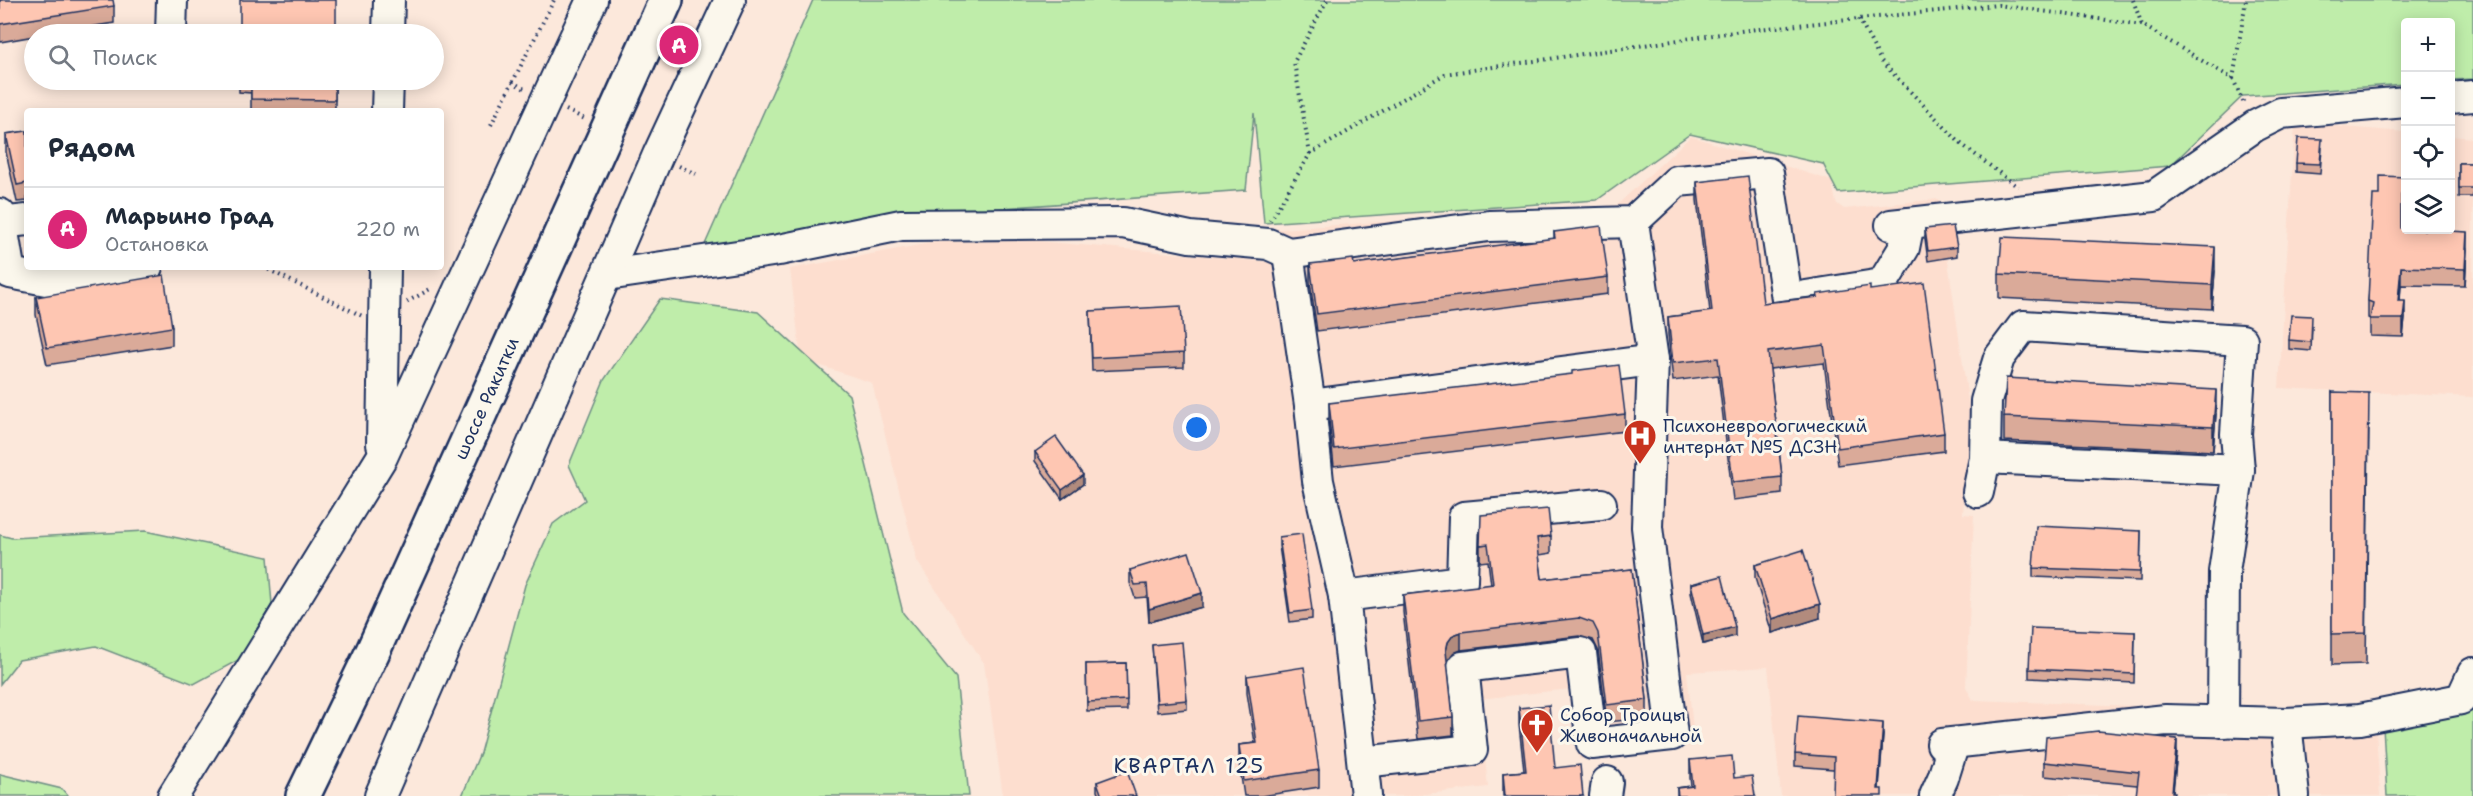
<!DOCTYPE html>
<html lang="ru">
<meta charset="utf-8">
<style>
:root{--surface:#fff;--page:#f2f2f3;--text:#1f2937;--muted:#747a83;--line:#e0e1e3;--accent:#db2777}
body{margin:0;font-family:"Shantell Sans",sans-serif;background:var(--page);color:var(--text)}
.controls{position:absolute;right:18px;top:18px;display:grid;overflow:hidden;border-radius:6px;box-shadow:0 3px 15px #0003}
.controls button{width:54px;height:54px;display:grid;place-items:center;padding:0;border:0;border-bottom:2px solid var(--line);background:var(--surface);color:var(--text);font:30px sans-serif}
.you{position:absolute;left:1197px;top:428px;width:21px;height:21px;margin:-15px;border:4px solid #fff;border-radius:50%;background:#1a73e8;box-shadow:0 0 0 9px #1a73e833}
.badge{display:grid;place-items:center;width:39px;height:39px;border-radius:50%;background:var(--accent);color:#fff;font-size:20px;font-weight:700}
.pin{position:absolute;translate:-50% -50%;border:3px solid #fff;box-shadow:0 2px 6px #0006}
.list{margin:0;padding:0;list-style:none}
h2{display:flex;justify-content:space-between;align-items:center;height:78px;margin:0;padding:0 24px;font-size:26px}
h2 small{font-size:20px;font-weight:400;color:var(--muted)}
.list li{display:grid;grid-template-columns:39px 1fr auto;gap:18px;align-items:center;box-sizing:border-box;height:84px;padding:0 24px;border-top:2px solid var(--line)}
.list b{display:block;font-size:22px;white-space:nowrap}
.list p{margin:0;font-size:20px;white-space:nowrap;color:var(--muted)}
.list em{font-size:20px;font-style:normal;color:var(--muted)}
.icon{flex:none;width:33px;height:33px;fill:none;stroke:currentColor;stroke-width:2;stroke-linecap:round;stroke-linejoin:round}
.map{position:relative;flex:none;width:2473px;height:796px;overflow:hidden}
.search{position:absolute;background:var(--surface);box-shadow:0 3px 15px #0003;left:24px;top:24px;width:420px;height:66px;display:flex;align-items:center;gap:15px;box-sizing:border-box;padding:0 21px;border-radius:33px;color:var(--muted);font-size:22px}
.panel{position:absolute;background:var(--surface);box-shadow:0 3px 15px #0003;left:24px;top:108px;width:420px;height:162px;border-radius:6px}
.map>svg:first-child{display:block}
</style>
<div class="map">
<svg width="2473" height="796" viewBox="0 0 2473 796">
<rect width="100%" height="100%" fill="#fce8db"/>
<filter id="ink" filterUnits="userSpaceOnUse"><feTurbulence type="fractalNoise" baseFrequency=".0167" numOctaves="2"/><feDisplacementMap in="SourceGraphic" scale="12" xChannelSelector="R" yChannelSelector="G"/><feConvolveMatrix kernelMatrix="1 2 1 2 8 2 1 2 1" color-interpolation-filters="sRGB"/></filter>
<g filter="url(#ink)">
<g fill="#fddecf">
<path d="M2295,123L2405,132L2406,230H2450L2451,136L2473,138V397L2279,388Z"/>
<path d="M1691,136L1832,181L1836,203L1844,209L1939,199L1977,462L1965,486L1963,514L1974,515L1966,687L1973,700L2165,707L2168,737L2246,736L2376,729L2380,796H1781L1768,667L1687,672L1695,746L1579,759L1570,689L1479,699L1488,787L1407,796H1003L984,663L917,561L872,383L801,359L790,269L936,242L1037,241L1270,262L1267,230L1617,205Z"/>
</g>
<g fill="#bfedaa" stroke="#6d8e84" stroke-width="1.5">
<path d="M813,0H2473V79L2451,80L2450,22H2406L2405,84L2243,96L2170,166L1838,193L1823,164L1690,134L1597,200L1264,223L1254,113L1246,190L905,215L703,249Z"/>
<path d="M660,299L758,312L849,395L903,613L956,678L969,796H462L480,753L525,585L553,524L585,500L569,465L604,380Z"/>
<path d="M145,531L268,557L272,604L242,658L194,684L96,646L19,660L0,684V535L12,538Z"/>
<path d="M2473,703V796H2387L2383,727Z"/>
<path d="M0,774L62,789L68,796H0Z"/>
</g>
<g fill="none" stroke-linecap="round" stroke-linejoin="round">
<g stroke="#1b2f5e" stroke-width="34">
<g id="minor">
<path d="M171,34L172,0"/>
<path d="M388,34L389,0"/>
<path d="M2450,98L2473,96"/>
<path d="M387,111L388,80"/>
<path d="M0,214L10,273L67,284L147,267"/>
<path d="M0,223L27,220"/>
<path d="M1891,225L2154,196L2255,126L2281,113L2406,102"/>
<path d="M1288,253L1310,405L1318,481L1344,596L1366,795"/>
<path d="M607,275L779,250L901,225L1123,223L1190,237L1268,244L1288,253L1489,226L1633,222L1677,181L1768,173L1787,299L1882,284L1904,248L1909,223"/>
<path d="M1310,405L1653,360"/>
<path d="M382,444L385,267"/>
<path d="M1985,458L2239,470"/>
<path d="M1978,492L1985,458L1986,401L1999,358L2023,326L2242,340L2236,434L2239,470L2224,572L2223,722"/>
<path d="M1344,596L1462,581L1464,517L1601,504"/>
<path d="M2286,723L2294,796"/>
<path d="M1942,744L2166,720L2286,723L2360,719L2461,699L2473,673"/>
<path d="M1363,762L1472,750L1463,667L1581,653L1592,744L1672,735L1647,527L1653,360L1633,222"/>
<path d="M173,796L382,457L592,0"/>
<path d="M380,796L658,155L730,0"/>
<path d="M1605,796L1607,782"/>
<path d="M1935,796L1943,778L1954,743"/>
</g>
</g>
<g stroke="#1b2f5e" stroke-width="38">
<g id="major">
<path id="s1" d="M303,796L373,651L666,0"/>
</g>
</g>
<g stroke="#1b2f5e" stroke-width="4" stroke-dasharray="1.5 4.5" stroke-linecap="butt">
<path d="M2133,0L2142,25L2233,79L2245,106"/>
<path d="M1859,19L1881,61L1960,143L2018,187"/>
<path d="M2233,79L2246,0"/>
<path d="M512,82L525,89"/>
<path d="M566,110L587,120"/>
<path d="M491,125L554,0"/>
<path d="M1310,154L1445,74L1748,30L1998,5L2142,25"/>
<path d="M679,166L696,174"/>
<path d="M1270,221L1310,154L1294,62L1327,0"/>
<path d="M263,267L362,316"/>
<path d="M407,302L432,288"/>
</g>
<use href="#minor" stroke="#fbf7ec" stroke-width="30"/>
<use href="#major" stroke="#fbf7ec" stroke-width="33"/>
</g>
<g fill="#daaa99" stroke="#1b2f5e" stroke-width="1.5">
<path d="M0,0L114,6V23L45,34H34V36L0,42Z"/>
<path d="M239,80H335V111H251V93L239,92Z"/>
<path d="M27,131V201L17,202L6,152V134Z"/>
<path d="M2322,148L2320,174L2296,172V163Z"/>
<rect x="2459" y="163" width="14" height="34"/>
<path d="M2406,177V212H2401V228L2467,249L2465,286L2401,285L2400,301L2405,318L2403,337L2370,336V319L2368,318V301L2380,195Z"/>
<path d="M1697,182L1763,303L1870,290L1944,433V451L1838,465L1824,363L1770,369L1782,477V494L1733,500L1718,375L1673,381L1668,334V317L1710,312L1697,200Z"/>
<path d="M1925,229L1957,247V256L1928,261L1925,239Z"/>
<path d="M1554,232L1608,277V294L1317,331L1310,282V264H1354L1554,239Z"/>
<path d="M2215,271L2212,309L1999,298V274Z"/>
<path d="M36,297L172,327V345L47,365L36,315Z"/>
<path d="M1090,311L1184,353V367L1092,371Z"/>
<path d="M2312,326L2311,351L2289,349V340Z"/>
<path d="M2332,392L2369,424L2366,664L2332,665Z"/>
<path d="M1329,403L1625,414V431L1334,466L1329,420Z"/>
<path d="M2216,414L2213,451L2004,441V417Z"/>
<path d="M1035,452L1083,484L1062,499L1035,461Z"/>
<path d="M2141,531L2140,581L2033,577V568Z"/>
<path d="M1551,536V553L1539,555L1542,579L1632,569L1647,700V718L1607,722L1598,650L1593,640L1579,636L1461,650L1453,653L1448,660L1447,662L1453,717V735L1418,739L1403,612V595L1491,585L1488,561L1480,562V545Z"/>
<path d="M1279,537L1312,610V619L1290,622L1279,546Z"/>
<path d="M1755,565L1820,618L1772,633L1755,578Z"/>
<path d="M1130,570L1202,607L1149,622L1147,597L1135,598L1130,583Z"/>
<path d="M1691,584L1735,636L1703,644L1691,593Z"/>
<path d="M2135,632L2134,683L2029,678V669Z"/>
<path d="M1152,645L1187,700V709L1157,712Z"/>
<path d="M1126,663L1127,710L1087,711L1086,664Z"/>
<path d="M1247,676L1319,770V787L1261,796H1244L1239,763V745L1255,743L1247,693Z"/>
<path d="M1519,708L1555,768L1583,796H1503V773L1524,771L1519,725Z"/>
<path d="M1883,735L1879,789L1833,769L1795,766V754Z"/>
<path d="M2177,752L2173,792L2137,785L2044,776V762Z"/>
<path d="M1690,760L1734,778L1755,796H1677V788L1691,786L1690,778Z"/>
<path d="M1097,782L1136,796H1099L1097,791Z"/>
</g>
<g fill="#b28b7d" stroke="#1b2f5e" stroke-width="1.5">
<path d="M2467,232V249L2465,286V269Z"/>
<path d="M2215,247V271L2212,309V285Z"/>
<path d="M2401,267V285L2398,318V301Z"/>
<path d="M2405,301V318L2403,337V319Z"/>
<path d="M2216,390V414L2213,451V427Z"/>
<path d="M1083,475V484L1062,499V490Z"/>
<path d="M1202,593V607L1149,622V609Z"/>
<path d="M1820,604V618L1772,633V619Z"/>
<path d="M1735,627V636L1703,644V635Z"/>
<path d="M1461,632V650L1453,653L1448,660L1446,669V651L1448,642L1453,635Z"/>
<path d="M1883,723V735L1878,796V789Z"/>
<path d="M2177,739V752L2172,796V792Z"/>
</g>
<g fill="#fec6b2" stroke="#1b2f5e" stroke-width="1.5">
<path d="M0,0H113L114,6L0,24Z"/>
<rect x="240" y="0" width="96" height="34"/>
<path d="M251,80H335V100L251,99Z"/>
<path d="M27,131V183L17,185L6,134Z"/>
<path d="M2298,138L2322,139L2320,164L2296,163Z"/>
<rect x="2459" y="163" width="14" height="25"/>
<path d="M1748,176L1763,303L1818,297L1817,294L1870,286V290L1924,283L1944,433L1838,448L1824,345L1768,352L1782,477L1733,482L1718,358L1673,363L1668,317L1712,311L1697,182Z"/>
<path d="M2380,176L2406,177V195H2401V228H2406V230H2431L2467,232L2465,269L2401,267L2398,301H2405L2403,319H2370L2373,303L2368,301L2373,195H2380Z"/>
<path d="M1601,226L1608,277L1317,314L1310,264L1353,259L1354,264L1555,238L1554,232Z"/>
<path d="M1953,226L1957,247L1928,251L1925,229Z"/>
<path d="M2002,237L2215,247L2212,285L1999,274Z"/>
<path d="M164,275L172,327L47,348L36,297Z"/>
<path d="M1181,306L1184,353L1092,358L1090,311Z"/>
<path d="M2291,315L2312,316L2311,342L2289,340Z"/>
<path d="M1619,365L1625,414L1334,449L1329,403L1572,374V371Z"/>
<path d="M2006,378L2216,390L2213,427L2004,417Z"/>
<path d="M2332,392L2369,393L2366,633L2332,634Z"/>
<path d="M1056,437L1083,475L1062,490L1035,452Z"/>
<path d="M1548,509L1551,536L1537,538L1542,579L1632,569L1647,700L1607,705L1598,633L1593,623L1579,618L1461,632L1453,635L1448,642L1446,651L1453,717L1418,721L1403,595L1493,584L1488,544L1480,545L1481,515Z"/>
<path d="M2036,526L2141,531L2140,572L2033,568Z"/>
<path d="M1302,534L1312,610L1290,613L1279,537Z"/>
<path d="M1803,550L1820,604L1772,619L1755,565Z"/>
<path d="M1189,552L1202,593L1149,609L1147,584L1135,585L1130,570Z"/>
<path d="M1722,576L1735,627L1703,635L1691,584Z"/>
<path d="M2031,628L2135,632L2134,674L2029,669Z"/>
<path d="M1182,642L1187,700L1157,703L1152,645Z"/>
<path d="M1126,663L1127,700L1087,702L1086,664Z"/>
<path d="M1304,667L1319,770L1244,781L1239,745L1257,743L1247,676Z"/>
<path d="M1549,705L1555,768L1580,765L1583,796H1505L1503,773L1526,771L1519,708Z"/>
<path d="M1798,716L1883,723L1878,789H1882V796H1833L1834,757L1795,754Z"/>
<path d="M2098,731L2177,739L2172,792H2175L2174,796H2136L2139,772L2044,762L2046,737Z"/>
<path d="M1732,756L1734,778L1752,776L1755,796H1678L1677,788L1693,786L1690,760Z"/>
<path d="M1127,771L1136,796H1102L1097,782Z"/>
</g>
</g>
<defs>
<g id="hospital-pin" transform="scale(1.725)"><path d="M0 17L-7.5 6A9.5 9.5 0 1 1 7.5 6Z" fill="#c8321e" stroke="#fbf7ec"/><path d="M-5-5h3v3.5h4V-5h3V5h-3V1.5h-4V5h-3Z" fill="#fff"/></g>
<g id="church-pin" transform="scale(1.725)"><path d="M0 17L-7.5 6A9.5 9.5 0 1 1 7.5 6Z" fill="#c8321e" stroke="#fbf7ec"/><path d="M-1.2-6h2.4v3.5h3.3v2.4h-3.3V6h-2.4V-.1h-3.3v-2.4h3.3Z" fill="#fff"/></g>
</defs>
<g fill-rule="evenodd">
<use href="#hospital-pin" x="1640" y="436"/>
<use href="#church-pin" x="1537" y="725"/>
</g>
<g text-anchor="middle" stroke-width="6" stroke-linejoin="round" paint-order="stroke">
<g font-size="18" fill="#1b2f5e" stroke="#fbf7ec">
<text dy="6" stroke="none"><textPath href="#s1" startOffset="438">шоссе Ракитки</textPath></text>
</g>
<g font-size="18" fill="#1b2f5e" stroke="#fbf7ec" text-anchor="start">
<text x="1663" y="432">Психоневрологический<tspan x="1663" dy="21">интернат №5 ДСЗН</tspan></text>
<text x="1560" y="721">Собор Троицы<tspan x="1560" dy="21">Живоначальной</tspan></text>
</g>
<g font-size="21" letter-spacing="1.5" fill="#1b2f5e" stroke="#fbf7ec">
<text x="1189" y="773">КВАРТАЛ 125</text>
</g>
</g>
</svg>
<div class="controls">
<button>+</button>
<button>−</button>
<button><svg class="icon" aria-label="locate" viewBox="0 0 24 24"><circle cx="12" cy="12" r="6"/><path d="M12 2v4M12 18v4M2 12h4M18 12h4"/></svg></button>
<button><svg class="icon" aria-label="layers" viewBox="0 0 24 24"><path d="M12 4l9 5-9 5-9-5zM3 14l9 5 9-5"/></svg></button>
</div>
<div class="you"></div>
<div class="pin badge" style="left:679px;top:45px">A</div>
<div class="search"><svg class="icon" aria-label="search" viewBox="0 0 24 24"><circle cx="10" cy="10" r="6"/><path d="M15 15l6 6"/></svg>Поиск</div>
<section class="panel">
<h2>Рядом<small></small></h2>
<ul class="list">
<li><span class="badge">A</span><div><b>Марьино Град</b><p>Остановка</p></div><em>220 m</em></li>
</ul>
</section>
</div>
